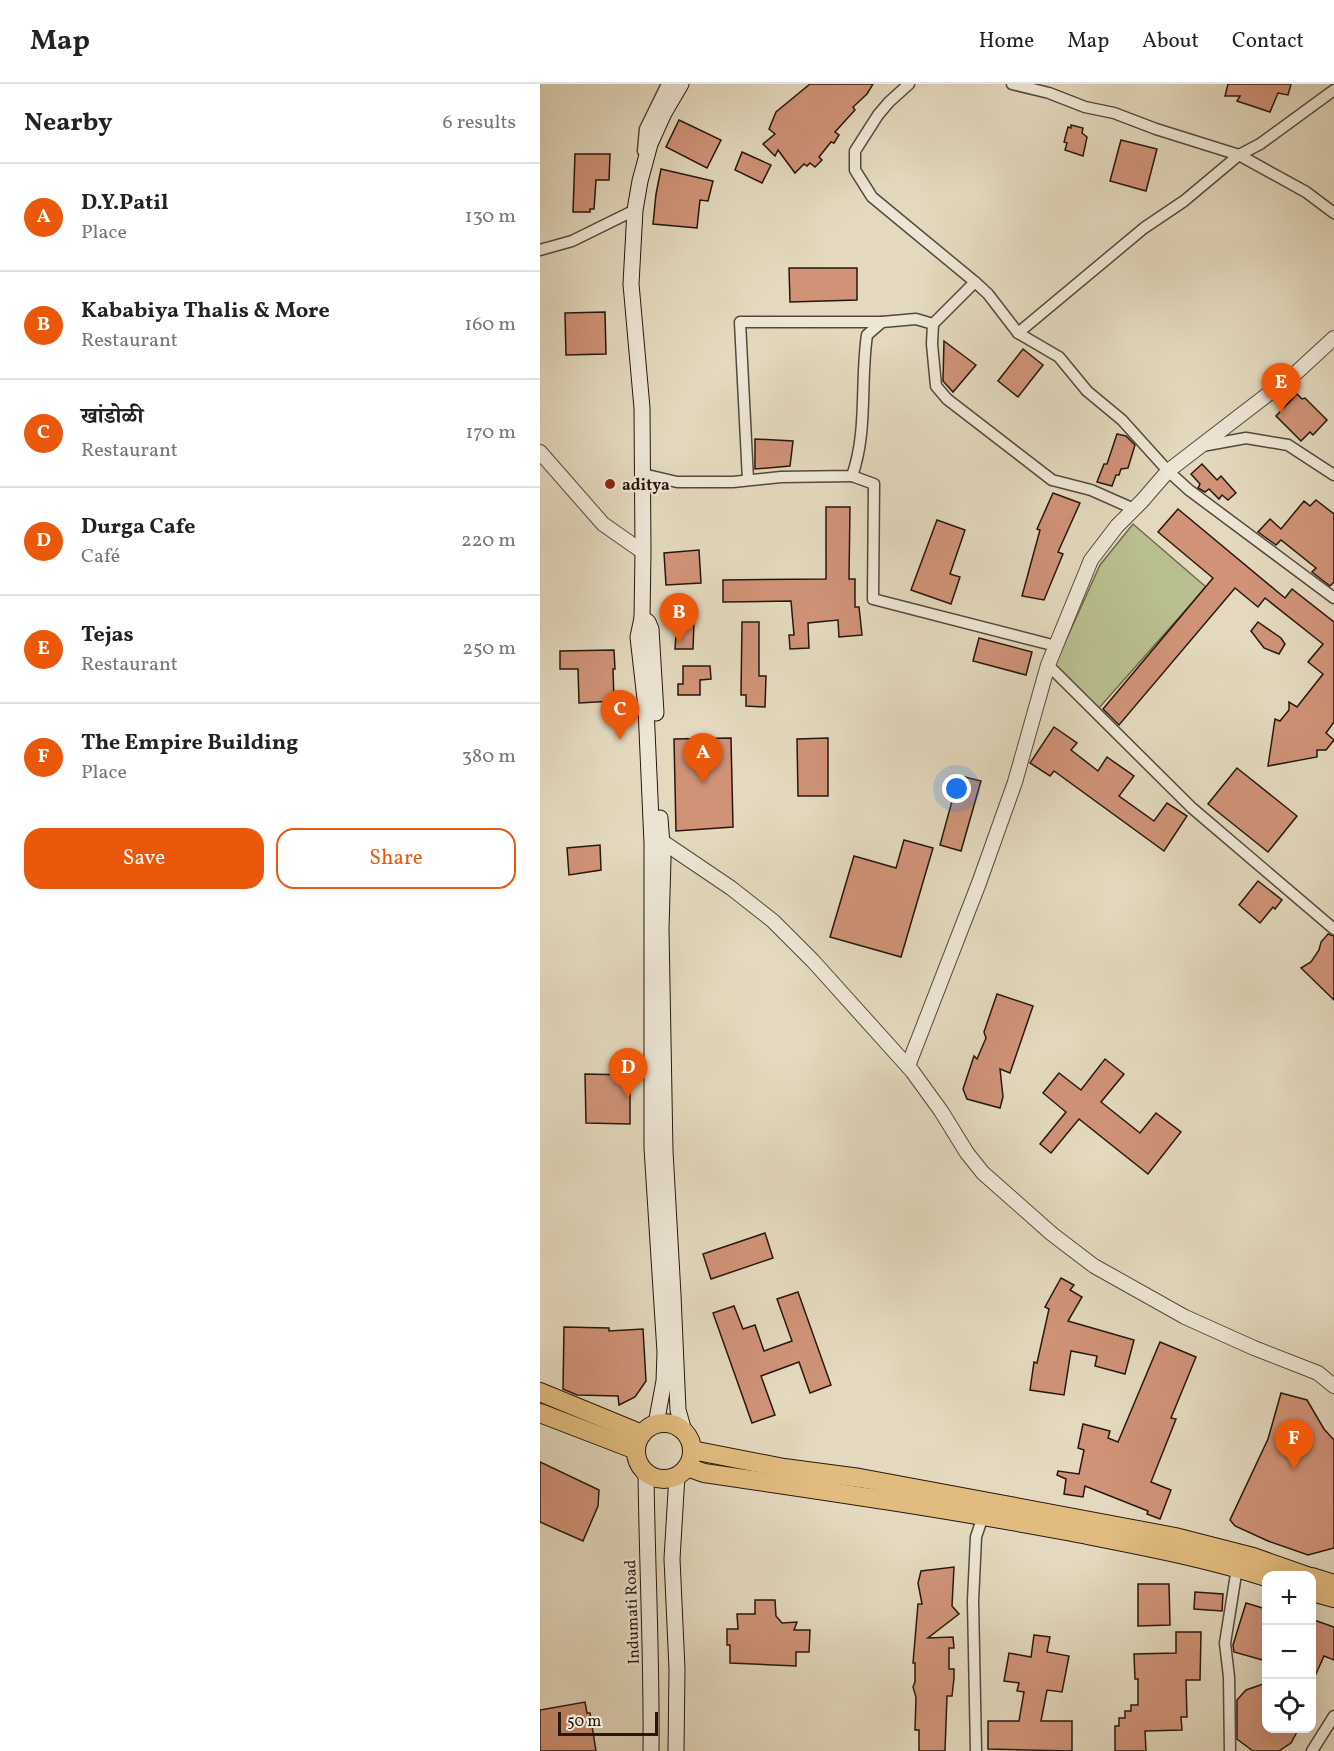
<!DOCTYPE html>
<meta charset="utf-8">
<style>
:root{--surface:#fff;--page:#f6f6f6;--text:#222;--muted:#767676;--line:#e0e0e0;--accent:#ea580c}
body{margin:0;font-family:Vollkorn,"Noto Serif Devanagari",serif;background:var(--page);color:var(--text)}
.controls{position:absolute;right:18px;bottom:18px;display:grid;overflow:hidden;border-radius:12px;box-shadow:0 6px 24px #0002}
.controls button{width:54px;height:54px;display:grid;place-items:center;padding:0;border:0;border-bottom:2px solid var(--line);background:var(--surface);color:var(--text);font:30px sans-serif}
.scale{position:absolute;left:18px;bottom:15px;width:100px;box-sizing:border-box;padding-left:6px;border:3px solid #27170e;border-top:0;font-size:16px;line-height:21px;white-space:nowrap;color:#27170e;-webkit-text-stroke:4px #ede6d5;paint-order:stroke}
.you{position:absolute;left:417px;top:705px;width:21px;height:21px;margin:-15px;border:4px solid #fff;border-radius:50%;background:#1a73e8;box-shadow:0 0 0 9px #1a73e833}
.badge{display:grid;place-items:center;width:39px;height:39px;border-radius:50%;background:var(--accent);color:#fff;font-size:20px;font-weight:700}
.pin{position:absolute;translate:-50% -50px;filter:drop-shadow(0 2px 3px #0008)}
.pin::after{content:'';position:absolute;top:32px;width:21px;height:18px;background:inherit;clip-path:polygon(0 0,100% 0,50% 100%)}
.list{margin:0;padding:0;list-style:none}
h2{display:flex;justify-content:space-between;align-items:center;height:78px;margin:0;padding:0 24px;font-size:26px}
h2 small{font-size:20px;font-weight:400;color:var(--muted)}
.list li{display:grid;grid-template-columns:39px 1fr auto;gap:18px;align-items:center;box-sizing:border-box;height:108px;padding:0 24px;border-top:2px solid var(--line)}
.list b{display:block;font-size:22px;white-space:nowrap}
.list p{margin:0;font-size:20px;white-space:nowrap;color:var(--muted)}
.list em{font-size:20px;font-style:normal;color:var(--muted)}
.actions{display:flex;gap:12px;padding:18px 24px}
.actions a{flex:1;padding:14px 0;border:2px solid var(--accent);border-radius:18px;text-align:center;font-size:21px;color:var(--accent)}
.actions .main{background:var(--accent);color:#fff}
.icon{flex:none;width:33px;height:33px;fill:none;stroke:currentColor;stroke-width:2;stroke-linecap:round;stroke-linejoin:round}
.map{position:relative;flex:none;width:794px;height:1667px;overflow:hidden}
header{display:flex;align-items:center;gap:36px;box-sizing:border-box;height:84px;padding:0 30px;background:var(--surface);border-bottom:2px solid var(--line)}
header strong{font-size:28px}
nav{display:flex;gap:33px;margin-inline-start:auto;font-size:21px}
main{display:flex}
aside{flex:1;background:var(--surface)}
.map>svg:first-child{display:block}
</style>
<header>
<strong>Map</strong>
<nav><a>Home</a><a>Map</a><a>About</a><a>Contact</a></nav>
</header>
<main>
<aside>
<h2>Nearby<small>6 results</small></h2>
<ul class="list">
<li><span class="badge">A</span><div><b>D.Y.Patil</b><p>Place</p></div><em>130 m</em></li>
<li><span class="badge">B</span><div><b>Kababiya Thalis &amp; More</b><p>Restaurant</p></div><em>160 m</em></li>
<li><span class="badge">C</span><div><b>खांडोळी</b><p>Restaurant</p></div><em>170 m</em></li>
<li><span class="badge">D</span><div><b>Durga Cafe</b><p>Café</p></div><em>220 m</em></li>
<li><span class="badge">E</span><div><b>Tejas</b><p>Restaurant</p></div><em>250 m</em></li>
<li><span class="badge">F</span><div><b>The Empire Building</b><p>Place</p></div><em>380 m</em></li>
</ul>
<div class="actions"><a class="main">Save</a><a>Share</a></div>
</aside>
<div class="map">
<svg width="794" height="1667" viewBox="0 0 794 1667">
<rect width="100%" height="100%" fill="#e4d9be"/>
<filter id="stains"><feTurbulence type="fractalNoise" baseFrequency=".00333" numOctaves="4"/><feColorMatrix values="0 0 0 0 .2 0 0 0 0 .09 0 0 0 0 .02 0 0 0 .5 -.17"/></filter>
<radialGradient id="worn" r=".72"><stop offset=".6" stop-color="#630" stop-opacity="0"/><stop offset="1" stop-color="#630" stop-opacity=".3"/></radialGradient>
<path fill="#b9be8e" stroke="#706a4e" stroke-width="1.5" d="M593,440L666,503L559,624L513,585L560,481Z"/>
<g fill="#d09378" stroke="#27170e" stroke-width="1.5">
<path d="M270,0H333L327,10L313,23L315,26L295,48L299,51L294,59L291,58L279,73L282,76L275,83L270,79L267,82L264,80L255,89L238,66L235,72L223,60L235,50L229,45L236,28Z"/>
<path d="M688,0H751L748,11L738,9L730,28L697,17L700,12H685Z"/>
<path d="M139,36L181,56L167,84L126,63Z"/>
<path d="M531,41L543,44L542,49L547,53L543,72L525,66L527,59L524,58L528,43L531,44Z"/>
<path d="M581,56L617,65L606,107L570,97Z"/>
<path d="M202,68L231,81L222,99L195,86Z"/>
<path d="M35,70H70L69,96H56L54,125H50V128H33Z"/>
<path d="M121,85L173,97L168,117L160,116L157,144L113,140L116,110Z"/>
<path d="M249,184H317V216L250,218Z"/>
<path d="M65,228L66,270L26,271L25,229Z"/>
<path d="M404,257L436,281L413,308L403,297Z"/>
<path d="M483,265L503,281L478,313L458,297Z"/>
<path d="M757,310L762,315L765,314L787,336L773,351L770,348L761,357L736,332Z"/>
<path d="M577,350L586,352L595,361L588,384L581,385L579,391H576L572,402L557,398L564,380H567Z"/>
<path d="M215,355L253,357L250,382L215,385Z"/>
<path d="M662,380L677,396L681,392L696,409L688,416L682,411L679,415L669,405L665,408L658,404L660,400L651,390Z"/>
<path d="M513,409L540,419L518,468L523,470L504,516L482,512L500,446L497,445Z"/>
<path d="M776,416L794,430V498L790,502L772,488L776,484L741,456L736,461L718,448L730,435L741,445L764,417L770,422Z"/>
<path d="M286,423H310L309,495H315V523H319L322,551L299,553L298,536L268,539L269,564L250,565L249,551H254L251,517L183,518V496L286,495Z"/>
<path d="M638,425L745,514L752,505L794,538V638L786,649L794,656L786,666H777V673L728,682L735,635L740,637L749,626V618L757,623L783,590L768,578L783,560L725,514L718,523L695,504L579,641L563,625L673,494L618,448Z"/>
<path d="M397,436L425,446L410,490L420,493L411,520L371,506Z"/>
<path d="M159,466L161,499L126,501L124,469Z"/>
<path d="M137,537H154L153,565H135Z"/>
<path d="M202,538H219V592H226L225,623L206,622V611H201Z"/>
<path d="M718,538L741,554L745,560L739,570L724,564L711,547Z"/>
<path d="M439,554L492,568L486,591L433,577Z"/>
<path d="M74,566L75,585H73L74,617L39,619L38,585H20V567Z"/>
<path d="M143,582H170L171,595L160,596V611H138V600H143Z"/>
<path d="M514,643L537,659L531,666L558,687L567,673L594,692L579,712L614,737L627,719L647,732L624,767L514,687L510,692L490,679Z"/>
<path d="M191,654L193,743L136,747L134,655Z"/>
<path d="M288,654V712H258L257,655Z"/>
<path d="M697,684L757,732L728,768L668,720Z"/>
<path d="M425,693L441,697L421,767L400,761L412,717L418,718Z"/>
<path d="M364,756L393,764L361,873L290,853L314,772L356,784Z"/>
<path d="M60,761L61,786L29,791L27,764Z"/>
<path d="M718,797L742,816L735,825L733,823L720,839L699,821Z"/>
<path d="M788,850L794,852V916L761,884L771,878L779,866L781,858Z"/>
<path d="M457,910L493,922L470,989L460,985L463,1013L460,1024L427,1015L423,1005L434,972L437,975L446,954L444,948Z"/>
<path d="M565,975L584,990L561,1018L600,1049L616,1029L641,1048L608,1090L539,1035L511,1069L500,1060L526,1028L503,1009L519,989L541,1006Z"/>
<path d="M45,990L90,991V1040L46,1039Z"/>
<path d="M225,1149L233,1174L171,1195L163,1170Z"/>
<path d="M521,1194L534,1201L530,1206L542,1213L528,1237L594,1256L585,1290L555,1282L557,1272L531,1267L524,1311L490,1306L494,1278L497,1279L509,1225L505,1223Z"/>
<path d="M258,1208L291,1301L270,1309L259,1278L221,1292L235,1331L212,1339L173,1229L194,1222L203,1245L215,1241L224,1267L252,1257L237,1215Z"/>
<path d="M24,1243L69,1244V1247L103,1245L106,1297L95,1313L79,1321L78,1312L37,1311L23,1305Z"/>
<path d="M620,1258L656,1273L631,1334L636,1335L611,1398L631,1406L620,1435L607,1430L608,1427L545,1402L543,1413L524,1410L526,1395L517,1391L518,1387L539,1390L544,1366L538,1364L543,1340L570,1347L568,1354L578,1358Z"/>
<path d="M741,1309L767,1316L784,1345L794,1356V1464L768,1471L728,1457L695,1442L690,1436L728,1355Z"/>
<path d="M0,1378L59,1406L58,1422L43,1457L0,1438Z"/>
<path d="M414,1483L412,1522L419,1530L388,1554L413,1553L414,1564H409V1585H414V1594L412,1612H407L405,1667H379V1646H375L376,1613L373,1603L375,1598V1579H373L378,1520H382L378,1499L381,1487Z"/>
<path d="M598,1500H629L630,1541L598,1542Z"/>
<path d="M655,1508L683,1510L682,1527L654,1525Z"/>
<path d="M215,1516H235L236,1532L242,1539L257,1538L254,1546H270L269,1568H256V1582L190,1579V1561H187V1545H198L197,1530H215Z"/>
<path d="M706,1519L726,1525V1577L694,1568L693,1561Z"/>
<path d="M771,1535L794,1543V1576L784,1572L771,1601Z"/>
<path d="M636,1548H661L660,1596H646L647,1633H641L642,1646L605,1647L606,1667H575V1642H579V1634H585V1627H591V1621H598V1595H595L594,1570L636,1569Z"/>
<path d="M494,1551L510,1553L507,1568L529,1572L522,1608L507,1606L501,1637H532V1667L448,1665V1637H479L484,1608L477,1607L479,1599L464,1597L469,1569L491,1573Z"/>
<path d="M726,1599V1644H759L751,1659L739,1667H713L697,1655V1616L706,1606Z"/>
<path d="M45,1618L47,1629H50L56,1667H0V1626Z"/>
</g>
<g fill="none" stroke-linecap="round" stroke-linejoin="round">
<g stroke="#56483a" stroke-width="13">
<g id="minor">
<path d="M369,0L349,18L338,31L315,67V86L332,113L435,198L448,210L478,249L519,273L547,307L582,336L628,387L649,406L794,514"/>
<path d="M472,0L509,9L545,23L574,29L616,45L699,71L766,108L794,129"/>
<path d="M103,67L105,45L127,0"/>
<path d="M0,166L32,157L95,126"/>
<path d="M393,240L392,260L396,302L407,315L512,396L551,406L594,425"/>
<path d="M478,249L604,144L644,117L699,71L720,60L794,6"/>
<path d="M662,362L706,354L748,361L794,391"/>
<path d="M103,390L137,398H193L241,393L312,392C328,347 320,298 327,251L342,238L376,235L393,240L435,198"/>
<path d="M312,392L334,400L333,515L516,562"/>
<path d="M208,396L200,238H342"/>
<path d="M508,581L652,724L794,845"/>
<path d="M436,1667L433,1517L436,1453L443,1432"/>
<path d="M690,1667L689,1593L685,1559L697,1484"/>
<path d="M772,1667L794,1632"/>
</g>
</g>
<g stroke="#56483a" stroke-width="16">
<g id="tertiary">
<path d="M0,368L63,440L103,468"/>
<path d="M113,759L123,758L191,804L233,837L273,877L372,987L401,1027L427,1069L443,1089L512,1150L554,1182L645,1233L714,1264L778,1289L794,1302"/>
<path d="M368,982L439,799L475,698L508,581L551,476L577,442L602,417L628,387L757,288L794,254"/>
</g>
</g>
<g stroke="#27170e" stroke-width="17">
<g id="secondary">
<path d="M102,534L108,538L111,545L116,629"/>
<path d="M120,734L123,774L121,845L125,1067L133,1211L138,1326L144,1347"/>
<path d="M116,1340L124,1297L125,1268L112,1064V759L106,624L98,553L102,534L103,468L102,324L91,200L95,126L100,97L110,60L124,29L141,0"/>
<path d="M106,1388C107,1481 112,1574 111,1667"/>
<path d="M136,1667L137,1585L132,1475L137,1391"/>
</g>
</g>
<g stroke="#27170e" stroke-width="20">
<g id="primary">
<path d="M0,1308L102,1350"/>
<path d="M0,1329L96,1366"/>
<circle cx="124" cy="1367" r="28"/>
<path d="M152,1366L244,1384L320,1394L449,1418L635,1453L713,1473L767,1492"/>
<path d="M147,1383L164,1389C287,1407 410,1425 532,1448C598,1461 663,1473 726,1493"/>
<path d="M772,1493L794,1500"/>
<path d="M772,1508L794,1514"/>
</g>
</g>
<use href="#minor" stroke="#ede6d5" stroke-width="10"/>
<use href="#tertiary" stroke="#ede6d5" stroke-width="14"/>
<use href="#secondary" stroke="#ede6d5" stroke-width="15"/>
<use href="#primary" stroke="#e2bc7f" stroke-width="18"/>
</g>
<circle fill="#8f2418" stroke="#ede6d5" stroke-width="2" cx="70" cy="400" r="6"/>
<g text-anchor="middle" stroke-width="4.5" stroke-linejoin="round" paint-order="stroke">
<g font-size="16" font-weight="bold" fill="#27170e" stroke="#ede6d5" text-anchor="start">
<text x="82" y="406">aditya</text>
</g>
<g font-size="16" fill="#27170e" stroke="#ede6d5">
<text transform="translate(91 1528) rotate(-92)" y="6">Indumati Road</text>
</g>
</g>
<rect width="100%" height="100%" filter="url(#stains)"/>
<rect width="100%" height="100%" fill="url(#worn)"/>
</svg>
<div class="controls">
<button>+</button>
<button>−</button>
<button><svg class="icon" aria-label="locate" viewBox="0 0 24 24"><circle cx="12" cy="12" r="6"/><path d="M12 2v4M12 18v4M2 12h4M18 12h4"/></svg></button>
</div>
<div class="scale">50 m</div>
<div class="you"></div>
<div class="pin badge" style="left:163px;top:699px">A</div>
<div class="pin badge" style="left:139px;top:559px">B</div>
<div class="pin badge" style="left:80px;top:656px">C</div>
<div class="pin badge" style="left:88px;top:1014px">D</div>
<div class="pin badge" style="left:741px;top:329px">E</div>
<div class="pin badge" style="left:754px;top:1385px">F</div>
</div>
</main>
